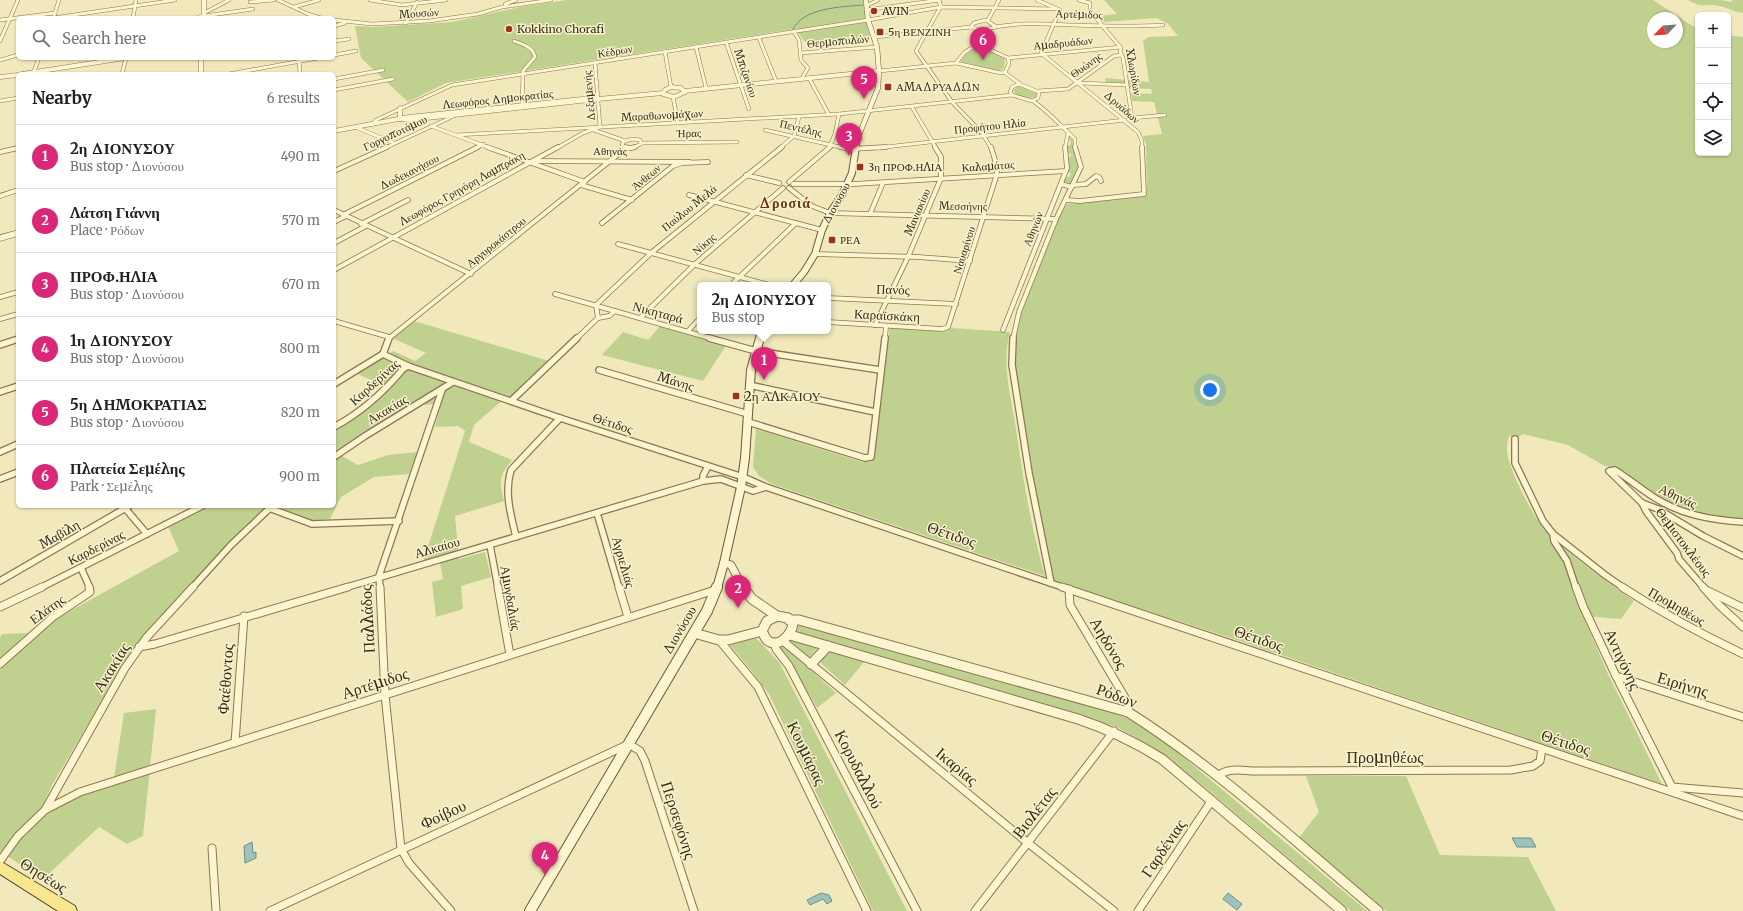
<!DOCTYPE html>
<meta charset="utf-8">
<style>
:root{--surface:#fff;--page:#f6f6f6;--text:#202124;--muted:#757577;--line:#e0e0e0;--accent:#db2777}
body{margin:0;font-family:Merriweather,serif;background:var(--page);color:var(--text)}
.controls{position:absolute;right:12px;top:12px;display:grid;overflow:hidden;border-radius:6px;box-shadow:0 1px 3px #0004}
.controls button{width:36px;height:36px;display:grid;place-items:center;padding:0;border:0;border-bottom:1px solid var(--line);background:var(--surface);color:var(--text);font:20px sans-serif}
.compass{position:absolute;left:1647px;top:12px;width:36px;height:36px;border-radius:50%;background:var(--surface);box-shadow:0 1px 3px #0004;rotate:245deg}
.you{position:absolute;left:1210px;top:390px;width:14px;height:14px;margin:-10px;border:3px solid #fff;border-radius:50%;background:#1a73e8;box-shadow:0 0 0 6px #1a73e833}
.badge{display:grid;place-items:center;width:26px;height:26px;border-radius:50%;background:var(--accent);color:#fff;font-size:13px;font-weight:700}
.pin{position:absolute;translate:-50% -33px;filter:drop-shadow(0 1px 2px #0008)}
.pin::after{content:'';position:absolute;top:21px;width:14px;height:12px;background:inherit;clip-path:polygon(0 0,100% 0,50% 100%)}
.popup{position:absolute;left:697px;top:282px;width:134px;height:52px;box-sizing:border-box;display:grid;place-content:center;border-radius:6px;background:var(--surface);filter:drop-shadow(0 1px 3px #0005);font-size:13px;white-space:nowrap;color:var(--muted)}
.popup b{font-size:15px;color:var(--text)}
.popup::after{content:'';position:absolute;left:50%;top:100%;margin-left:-8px;border:8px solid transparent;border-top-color:var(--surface)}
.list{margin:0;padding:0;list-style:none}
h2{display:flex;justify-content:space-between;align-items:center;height:52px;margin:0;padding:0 16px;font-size:17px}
h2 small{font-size:13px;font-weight:400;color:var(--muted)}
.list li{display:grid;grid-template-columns:26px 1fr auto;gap:12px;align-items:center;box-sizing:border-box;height:64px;padding:0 16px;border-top:1px solid var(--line)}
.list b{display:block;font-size:15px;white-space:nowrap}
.list p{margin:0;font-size:13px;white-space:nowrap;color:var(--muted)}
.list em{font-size:13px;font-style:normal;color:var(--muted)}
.icon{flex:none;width:22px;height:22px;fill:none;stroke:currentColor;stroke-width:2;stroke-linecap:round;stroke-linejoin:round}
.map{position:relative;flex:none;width:1743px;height:911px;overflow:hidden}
.search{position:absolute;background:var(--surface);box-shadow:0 1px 3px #0004;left:16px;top:16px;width:320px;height:44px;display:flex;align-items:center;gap:10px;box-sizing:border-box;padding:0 14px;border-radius:6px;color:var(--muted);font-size:15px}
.panel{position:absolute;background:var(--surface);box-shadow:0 1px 3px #0004;left:16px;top:72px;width:320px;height:436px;border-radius:6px}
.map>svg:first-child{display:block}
</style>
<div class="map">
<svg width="1743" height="911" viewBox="0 0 1743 911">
<rect width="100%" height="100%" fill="#f1e9bc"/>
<g fill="#bfd08f" fill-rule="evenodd">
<path d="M567,0H863L870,39L805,42L795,29L446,83L408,102L361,58L355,26L373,27L453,22L520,7Z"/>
<path d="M1104,0H1653L1691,25L1698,28V153H1728V35L1743,37V523L1712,517L1676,507L1652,493L1623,471L1613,467L1605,466L1568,445L1523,434L1517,438L1509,436C1504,452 1509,462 1515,477C1524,498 1537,523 1554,539C1578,562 1607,581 1634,601L1621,619L1583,616L1608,674L1662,784L1216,633L1052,580L1047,559L1014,379L1013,346L1020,311L1044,251L1049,244L1056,222L1067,204L1147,196L1146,145L1143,136L1162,134L1154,102L1132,101L1131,93L1152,94L1151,89L1129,88V84L1106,83L1105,78L1149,82L1143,41L1149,37L1178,36L1168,24L1157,18L1102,22L1096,16L1117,14ZM1653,18H1677V42H1653Z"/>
<path d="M1688,0H1720L1733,2L1731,0H1743V13C1734,12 1727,7 1719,6C1704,2 1705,10 1688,0Z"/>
<path d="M977,49H985L1004,58L1005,61L1004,68L998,71L961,62C961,57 971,50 977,49Z"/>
<path d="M1018,85L1037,93L1036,97L1030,98L1016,95L1013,90Z"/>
<path d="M1070,137L1073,141V150L1077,156L1078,167L1070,184L1063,183L1066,177H1069L1071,173L1068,172L1069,157H1071V154L1067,153V147L1070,145L1071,141L1068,140Z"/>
<path d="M414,321L549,361L510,399L505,398L474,425L469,442L512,460C499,476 499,482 504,501L455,516L459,559L485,552L491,577L461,586L463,609L436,617L432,582L443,579L439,558L423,562L465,431L458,426L435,427L441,404L420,405L415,402L335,452L358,465L388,455L417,452L409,474L374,477L341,497L330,519L301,522L279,506H334V429C355,418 373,405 391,388L357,374L393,351L415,361L426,353L392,338Z"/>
<path d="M660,326L727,344L703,381L602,355L623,332L648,340Z"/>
<path d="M890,328L941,331L952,328L1010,332C1001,363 1011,397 1016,429C1023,478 1031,528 1045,576L772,484L759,476L753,467L756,429L862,462H871L875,458L881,386Z"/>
<path d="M207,506H268L227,544L131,652L52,785L40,813L45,816C68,799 86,793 113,785L124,713L156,709L143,836L127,844L99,827L42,880L0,851V638L2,634L30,633L179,551L168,526Z"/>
<path d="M800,625L1101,708L1135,721L1163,740L1367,911H1351L1207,789L1154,748L1117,727L800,634L797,631V627Z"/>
<path d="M756,638L779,662L907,911H873L769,694L750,669L730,645Z"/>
<path d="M792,639L818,647L809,657L791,642Z"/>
<path d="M783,644L836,693L817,708L790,661L779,646Z"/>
<path d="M831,652L865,661L845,685L821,663V659L825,654Z"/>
<path d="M1306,776H1406L1440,855L1528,857L1556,911H1386L1298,839L1319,812Z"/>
</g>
<g fill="#a0c2bd" stroke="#67908c">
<path d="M1512,838H1531L1536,847H1517Z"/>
<path d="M252,842L253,853L256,852V858L245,863L244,846Z"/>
<path d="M821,893L829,895L832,901L827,904L823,899L810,905L807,900Z"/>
<path d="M1228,893L1242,904L1237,910L1223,899Z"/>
</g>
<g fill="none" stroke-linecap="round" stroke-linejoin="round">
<path stroke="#67908c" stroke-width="1" d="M792,31C802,7 842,7 863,5"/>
<g stroke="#8a7854" stroke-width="4">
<g id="minor-far3">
<path d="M278,0L308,14L321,18"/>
<path d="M370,0L402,5L446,0"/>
<path d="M938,0L941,6L916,51L952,102L982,133L991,148"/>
<path d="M1037,0L1060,10L1041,53L1138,132L1142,141V148"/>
<path d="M1079,0L1090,3V11L1121,48L1120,52L1123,58L1132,118L1165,115"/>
<path d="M250,2L274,0"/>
<path d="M505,4L516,0"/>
<path d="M866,6L878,0"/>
<path d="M294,7L319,0"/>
<path d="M866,10L940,0"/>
<path d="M204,13L229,0"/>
<path d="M54,16L59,0"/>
<path d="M204,16L253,9"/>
<path d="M53,18L175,0"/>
<path d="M133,18L136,0"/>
<path d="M196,18L204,15"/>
<path d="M0,20L55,13"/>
<path d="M334,20L372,24L429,21L478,14L502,7L551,0"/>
<path d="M868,20L941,7L1057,9"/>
<path d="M988,20L999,0"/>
<path d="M406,23L417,2"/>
<path d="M334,26L345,23"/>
<path d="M971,27L981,31C1009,21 1042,24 1072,25C1102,26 1132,27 1163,25"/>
<path d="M971,27L974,23L986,20L995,26"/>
<path d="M794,32L799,40L801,60L808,68L803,76V79"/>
<path d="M875,37L971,27"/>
<path d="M759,38L776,81"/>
<path d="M0,41L18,0"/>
<path d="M334,41L349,39"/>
<path d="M514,41C523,44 533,47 535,57L523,71L522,108"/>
<path d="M726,42L749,109"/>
<path d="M696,47L706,88"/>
<path d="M973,47L989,49L1008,58L1009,64L1005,72L1001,73L956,63L964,53Z"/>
<path d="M977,47L978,43L976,36L979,31"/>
<path d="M665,52L671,87"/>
<path d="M801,53L877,47"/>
<path d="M334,55L356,51"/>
<path d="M299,58L300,74"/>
<path d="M1008,58L1121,47"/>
<path d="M0,60L18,55"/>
<path d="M879,71L956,63"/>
<path d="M1004,72L1020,84"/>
<path d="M33,74L39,58"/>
<path d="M122,74L126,58"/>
<path d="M229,74L318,58"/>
<path d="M809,78L829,115"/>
<path d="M334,79L383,70"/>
<path d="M1080,83L1127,85"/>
<path d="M1019,84L1039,92L1038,98L1032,101L1012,95L1010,92L1012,87Z"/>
<path d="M334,90L393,79"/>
<path d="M1038,91L1068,89L1114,56L1121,55"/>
<path d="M673,97L678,123"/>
<path d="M0,101L18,98"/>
<path d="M1033,101C1049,112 1061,126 1075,139V148"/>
<path d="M912,107L936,148"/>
<path d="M373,124L376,120L452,85L868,20"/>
<path d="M431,126L490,148"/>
<path d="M355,127L394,143"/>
<path d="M591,129L625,141"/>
<path d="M765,130L844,148"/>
<path d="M456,135L839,114L1012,95"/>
<path d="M641,143L737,142"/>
<path d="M385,148L456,115"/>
<path d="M476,148L483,144"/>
<path d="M557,148L583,133L600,127L595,63"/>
<path d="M629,148L622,146L623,142L632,139L640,140L641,144L632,148"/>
<path d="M780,148L794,136L799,117"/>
<path d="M829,148L835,134L839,114"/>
<path d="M877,148L1125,120"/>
<path d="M1065,148L1068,133"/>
</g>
</g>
<g stroke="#8a7854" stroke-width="5.5">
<g id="minor-far2">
<path d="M487,147L585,182"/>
<path d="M624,147L631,148L635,147"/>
<path d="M840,147L851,149L886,147"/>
<path d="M0,152L18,148"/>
<path d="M534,161L690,162"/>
<path d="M334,171L387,147"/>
<path d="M746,175L779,183"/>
<path d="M789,182L830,147"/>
<path d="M793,184H854L1066,171"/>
<path d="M1061,184L1072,187"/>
<path d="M581,185L632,200"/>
<path d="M1073,185L1086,184L1096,176L1099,177L1101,181"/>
<path d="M789,188L812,206L830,213L1056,219L1081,167L1075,147"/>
<path d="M689,195L822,230"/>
<path d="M0,196L18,190"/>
<path d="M1066,200L1080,201L1144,194L1142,147"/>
<path d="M334,210L471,274"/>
<path d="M870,214L883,183"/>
<path d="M343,215L478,147"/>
<path d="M334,222L346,216"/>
<path d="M602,223L673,166L682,163L708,162"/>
<path d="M361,224L408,200"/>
<path d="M334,243L366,226"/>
<path d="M618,244L769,285"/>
<path d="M815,254L918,257L970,261"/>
<path d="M334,270L558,147"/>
<path d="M731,285L796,223"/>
<path d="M555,294L713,339"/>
<path d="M0,297L18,292"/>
<path d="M828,298L956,304"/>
<path d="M598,318L596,305L651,253L782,147"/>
<path d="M640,318L695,264L783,188"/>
<path d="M0,319L18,314"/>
<path d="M334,321L389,337"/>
<path d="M828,322L942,329L948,327L997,174L995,160L991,147"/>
<path d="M875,325L908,257L941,178V157L935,147"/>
<path d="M1003,330L1067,168L1065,147"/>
<path d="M688,331L700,318"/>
<path d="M388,339L626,148"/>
<path d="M576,339L598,318L609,316L615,311"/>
<path d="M885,339L886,326"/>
<path d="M1013,339L1019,312L1056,219"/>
</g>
</g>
<g stroke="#8a7854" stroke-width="8">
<g id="minor-far1">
<path d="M709,338L756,351L880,370"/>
<path d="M1013,338L1012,365L1029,473L1051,583"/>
<path d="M0,345L18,339"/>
<path d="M383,354L389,338"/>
<path d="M383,354L408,366"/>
<path d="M599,370L748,414"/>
<path d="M334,384L383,354"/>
<path d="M749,385L875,412"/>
<path d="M0,392L18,386"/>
<path d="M511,401L577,338"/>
<path d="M748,422L865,458L871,457L885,338"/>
<path d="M334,427C362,412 383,393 403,369L408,366L560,418L743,477L766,487L1065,588"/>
<path d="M1515,439V463L1543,521L1553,534L1605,575L1624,588"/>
<path d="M0,452L18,444"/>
<path d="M334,457L365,436L453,382"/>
<path d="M0,479L18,472"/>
<path d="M703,481V476L708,466"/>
<path d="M1642,503L1658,509L1703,536L1743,556"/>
<path d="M124,507L147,534"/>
<path d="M269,508L312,524L399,521"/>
<path d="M597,513L619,588"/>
<path d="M1553,534L1554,541L1567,561L1576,588"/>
<path d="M516,537C511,515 504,493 511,470L560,418"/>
<path d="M490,545L498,588"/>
<path d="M81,568L90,588"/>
<path d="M0,581L129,506"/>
<path d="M40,588L202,506"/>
<path d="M192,588L231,545L272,506"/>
<path d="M344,588L703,481L721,479L753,491L766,487"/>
<path d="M380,588L379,576L442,390"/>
<path d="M1704,588L1679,559L1677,553L1646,511L1642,503L1609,471L1615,470C1629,479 1641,489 1655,498C1682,515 1712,520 1743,522"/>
</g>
</g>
<g stroke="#8a7854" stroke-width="9">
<g id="minor">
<path d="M380,587L385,695L401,849L409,863L451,911"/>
<path d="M498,587L510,655"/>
<path d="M619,587L628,617"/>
<path d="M1062,587L1743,816"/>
<path d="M1576,587L1583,606L1616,676L1675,793"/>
<path d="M1622,587C1662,613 1701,634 1743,654"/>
<path d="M1703,587L1720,606L1743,627"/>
<path d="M1069,589L1070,605L1124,696L1128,704V712"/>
<path d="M1708,591L1743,608"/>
<path d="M0,607L42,587"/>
<path d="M719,640L758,687L867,911"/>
<path d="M783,641L1028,843L1114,911"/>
<path d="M774,642L776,649L789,666L917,911"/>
<path d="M139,647L155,644L348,587"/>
<path d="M0,664L54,616L90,592L89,587"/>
<path d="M1616,676L1743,717"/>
<path d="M235,743L244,616"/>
<path d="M1217,776C1228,768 1240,770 1253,771L1511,770L1533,766L1540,761L1542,749"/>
<path d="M1672,787L1743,793"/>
<path d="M45,810L80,792L715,590"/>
<path d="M212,848L216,911"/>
<path d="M0,861L18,836L45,810L125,668L147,637L193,587"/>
<path d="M270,911L629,744L640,751L645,761L694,911"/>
<path d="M975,911L1114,731"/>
<path d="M1138,911L1212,800"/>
</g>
</g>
<g stroke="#8a7854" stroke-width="5">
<g id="tertiary-far3">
<path d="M204,0V18"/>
<path d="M201,58V74"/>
<path d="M22,74L125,58"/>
<path d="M0,77L18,75"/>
<path d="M671,87L681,88L685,92L674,97L663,94L665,90Z"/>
<path d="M685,91L879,71"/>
<path d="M598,99L663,93"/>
<path d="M400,108V119"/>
<path d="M334,131L409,117L592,98L598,99L409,120L400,119"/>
</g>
</g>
<g stroke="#8a7854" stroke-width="7">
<path id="tertiary-far2" d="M0,238L18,233"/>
</g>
<g stroke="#8a7854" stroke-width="9">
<path id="tertiary-far1" d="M724,563L731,565L743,588"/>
</g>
<g stroke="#8a7854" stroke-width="11">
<g id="tertiary">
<path d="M743,587L752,599L777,616"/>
<path d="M777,616L788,618L793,623C792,634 778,650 767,640C765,638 763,633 762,631L767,621Z"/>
<path d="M789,620H799L1128,712C1218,769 1297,843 1378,911"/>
<path d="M694,633L719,640H728L762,631"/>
<path d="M790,635L1078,719C1108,729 1135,742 1162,759L1342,911"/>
<path d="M811,664L828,646"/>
</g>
</g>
<g stroke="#6c5937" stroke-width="5.5">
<path id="secondary-far3" d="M856,148L857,140L878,88L879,71L877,47L868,20L866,0"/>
</g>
<g stroke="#6c5937" stroke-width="8">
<g id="secondary-far2">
<path d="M793,285L804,272L815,254L822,230L830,213L842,195L852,173L856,147"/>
<path d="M760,339L762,331"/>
</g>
</g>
<g stroke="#6c5937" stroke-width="10">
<path id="secondary-far1" d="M717,588L724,563L741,487L745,458L751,370L760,338"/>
</g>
<g stroke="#6c5937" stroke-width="12">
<path id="secondary" d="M530,911L707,611L717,587"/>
</g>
<g stroke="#574529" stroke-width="2">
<path id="primary" d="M0,861L75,906L77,911H58L0,874Z"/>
</g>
<use href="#minor-far3" stroke="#fcf5cf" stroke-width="3"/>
<use href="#minor-far2" stroke="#fcf5cf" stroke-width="4"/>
<use href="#minor-far1" stroke="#fcf5cf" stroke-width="5.5"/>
<use href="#minor" stroke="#fcf5cf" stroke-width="7"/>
<use href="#tertiary-far3" stroke="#fcf5cf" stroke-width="4"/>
<use href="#tertiary-far2" stroke="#fcf5cf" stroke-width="5.5"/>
<use href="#tertiary-far1" stroke="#fcf5cf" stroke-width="7"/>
<use href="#tertiary" stroke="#fcf5cf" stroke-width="9"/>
<use href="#secondary-far3" stroke="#fcf5cf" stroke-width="4.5"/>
<use href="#secondary-far2" stroke="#fcf5cf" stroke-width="6"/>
<use href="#secondary-far1" stroke="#fcf5cf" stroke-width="8"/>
<use href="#secondary" stroke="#fcf5cf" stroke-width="10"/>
<use href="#primary" fill="#f9e78f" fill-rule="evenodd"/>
</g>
<g fill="#9e301f" stroke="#f8f2cc" stroke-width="1.5">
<circle cx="874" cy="11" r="4"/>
<circle cx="509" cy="29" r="4"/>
<rect x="876" y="28" width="8" height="8" rx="2"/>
<rect x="884" y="83" width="8" height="8" rx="2"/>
<rect x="856" y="163" width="8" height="8" rx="2"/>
<rect x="828" y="236" width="8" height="8" rx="2"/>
<rect x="732" y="392" width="8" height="8" rx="2"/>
</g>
<g text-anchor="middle" stroke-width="3" stroke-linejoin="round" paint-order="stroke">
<g font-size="11" fill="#382d1a" stroke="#f8f2cc" text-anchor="start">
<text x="882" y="15">AVIN</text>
<text x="517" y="33">Kokkino Chorafi</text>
<text x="888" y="36">5η ΒΕΝΖΙΝΗ</text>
<text x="896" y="91">ΑΜΑΔΡΥΑΔΩΝ</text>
<text x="868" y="171">3η ΠΡΟΦ.ΗΛΙΑ</text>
<text x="840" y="244">ΡΕΑ</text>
</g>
<g font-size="11" fill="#382d1a" stroke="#f8f2cc">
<text transform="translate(419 13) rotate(-4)" y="4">Μουσών</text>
<text transform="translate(1079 14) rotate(2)" y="4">Αρτέμιδος</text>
<text transform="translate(838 41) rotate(-5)" y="4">Θερμοπυλών</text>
<text transform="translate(1063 43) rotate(-6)" y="4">Αμαδρυάδων</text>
<text transform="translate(615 51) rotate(-9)" y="4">Κέδρων</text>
<text transform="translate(1086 65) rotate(-35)" y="4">Θυώνης</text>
<text transform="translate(1134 72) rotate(80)" y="4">Χλωρίδων</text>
<text transform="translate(746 73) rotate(71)" y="4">Μπιζανίου</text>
<text transform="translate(589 96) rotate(-95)" y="4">Δεξαμενής</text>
<text transform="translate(498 99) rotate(-6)" y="4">Λεωφόρος Δημοκρατίας</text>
<text transform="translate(1122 107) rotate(41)" y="4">Δρυάδων</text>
<text transform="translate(662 115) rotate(-3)" y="4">Μαραθωνομάχων</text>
<text transform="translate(990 126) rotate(-6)" y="4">Προφήτου Ηλία</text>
<text transform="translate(801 128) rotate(13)" y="4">Πεντέλης</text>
<text transform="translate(395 133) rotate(-25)" y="4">Γοργοποτάμου</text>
<text transform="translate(689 133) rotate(-1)" y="4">Ήρας</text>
<text x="610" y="155">Αθηνάς</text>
<text transform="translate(988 166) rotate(-4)" y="4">Καλαμάτας</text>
<text transform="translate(409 172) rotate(-27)" y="4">Δωδεκανήσου</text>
<text transform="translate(646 177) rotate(-40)" y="4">Άνθεων</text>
<text transform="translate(462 188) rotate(-29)" y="4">Λεωφόρος Γρηγόρη Λαμπράκη</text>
<text transform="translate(836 203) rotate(-61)" y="4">Διονύσου</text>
<text transform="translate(963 206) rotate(1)" y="4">Μεσσήνης</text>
<text transform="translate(689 208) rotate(-39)" y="4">Παύλου Μελά</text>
<text transform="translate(917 212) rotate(-67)" y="4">Μανιακίου</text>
<text transform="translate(1033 229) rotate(-68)" y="4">Αθηνών</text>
<text transform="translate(496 242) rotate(-39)" y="4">Αργυροκάστρου</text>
<text transform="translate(704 244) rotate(-41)" y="4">Νίκης</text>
<text transform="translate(964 250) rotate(-72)" y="4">Ναυαρίνου</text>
</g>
<g font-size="13" fill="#382d1a" stroke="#f8f2cc">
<text transform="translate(893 289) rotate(2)" y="5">Πανός</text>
<text transform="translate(658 312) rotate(15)" y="5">Νικηταρά</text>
<text transform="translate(887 315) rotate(3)" y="5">Καραϊσκάκη</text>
<text transform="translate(676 381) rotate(17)" y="5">Μάνης</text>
<text transform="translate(374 382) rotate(-42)" y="5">Καρδερίνας</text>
<text transform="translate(387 409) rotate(-31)" y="5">Ακακίας</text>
<text transform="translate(613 423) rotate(18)" y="5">Θέτιδος</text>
<text transform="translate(1678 496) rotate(25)" y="5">Αθηνάς</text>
<text transform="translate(59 534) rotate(-30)" y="5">Μαβίλη</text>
<text transform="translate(1684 542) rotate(53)" y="5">Θεμιστοκλέους</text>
<text transform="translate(96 547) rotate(-27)" y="5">Καρδερίνας</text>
<text transform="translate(437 547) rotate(-16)" y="5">Αλκαίου</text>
<text transform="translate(624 562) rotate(74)" y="5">Αγριελιάς</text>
<text transform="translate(511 598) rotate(80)" y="5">Αμυγδαλιάς</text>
<text transform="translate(1677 606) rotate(30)" y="5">Προμηθέως</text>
<text transform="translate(47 609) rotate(-36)" y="5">Ελάτης</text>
<text transform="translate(679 630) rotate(-60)" y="5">Διονύσου</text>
</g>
<g font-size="13" fill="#382d1a" stroke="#f8f2cc" text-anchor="start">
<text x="744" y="401">2η ΑΛΚΑΙΟΥ</text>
</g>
<g font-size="14" font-weight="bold" letter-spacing="1" fill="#683316" stroke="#f8f2cc">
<text x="785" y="208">Δροσιά</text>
</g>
<g font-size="16" fill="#382d1a" stroke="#f8f2cc">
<text transform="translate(952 534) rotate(19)" y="6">Θέτιδος</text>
<text transform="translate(367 619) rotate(-93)" y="6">Παλλάδος</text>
<text transform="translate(1259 638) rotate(19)" y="6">Θέτιδος</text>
<text transform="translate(1109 643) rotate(59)" y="6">Αηδόνος</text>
<text transform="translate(1623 659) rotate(65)" y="6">Αντιγόνης</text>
<text transform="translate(111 667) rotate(-58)" y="6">Ακακίας</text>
<text transform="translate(225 679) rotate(-86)" y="6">Φαέθοντος</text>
<text transform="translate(375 683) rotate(-18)" y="6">Αρτέμιδος</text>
<text transform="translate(1683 684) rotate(17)" y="6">Ειρήνης</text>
<text transform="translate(1117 695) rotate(20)" y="6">Ρόδων</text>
<text transform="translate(1566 742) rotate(18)" y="6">Θέτιδος</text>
<text transform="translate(807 753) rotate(64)" y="6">Κουμάρας</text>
<text x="1385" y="763">Προμηθέως</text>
<text transform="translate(957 766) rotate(40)" y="6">Ικαρίας</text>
<text transform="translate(859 769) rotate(63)" y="6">Κορυδαλλού</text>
<text transform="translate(1034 812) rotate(-52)" y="6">Βιολέτας</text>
<text transform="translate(443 814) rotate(-25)" y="6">Φοίβου</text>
<text transform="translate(679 820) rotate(72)" y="6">Περσεφόνης</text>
<text transform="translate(1163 848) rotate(-56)" y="6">Γαρδένιας</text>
<text transform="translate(44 875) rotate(32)" y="6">Θησέως</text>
</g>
</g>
</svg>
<div class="controls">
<button>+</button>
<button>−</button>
<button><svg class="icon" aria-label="locate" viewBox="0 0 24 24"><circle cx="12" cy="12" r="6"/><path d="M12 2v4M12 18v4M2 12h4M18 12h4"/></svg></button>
<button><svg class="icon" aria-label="layers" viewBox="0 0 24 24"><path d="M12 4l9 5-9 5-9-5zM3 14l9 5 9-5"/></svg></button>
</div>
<svg class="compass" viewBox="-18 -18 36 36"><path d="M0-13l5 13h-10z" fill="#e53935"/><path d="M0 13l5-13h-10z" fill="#757577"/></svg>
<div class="you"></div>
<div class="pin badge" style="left:764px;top:380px">1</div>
<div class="popup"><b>2η ΔΙΟΝΥΣΟΥ</b>Bus stop</div>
<div class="pin badge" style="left:738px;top:608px">2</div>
<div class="pin badge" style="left:849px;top:156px">3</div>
<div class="pin badge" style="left:545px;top:875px">4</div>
<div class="pin badge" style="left:864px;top:99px">5</div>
<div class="pin badge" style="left:983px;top:60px">6</div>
<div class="search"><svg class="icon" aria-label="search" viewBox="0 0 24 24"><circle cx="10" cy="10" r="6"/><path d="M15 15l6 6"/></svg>Search here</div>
<section class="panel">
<h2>Nearby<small>6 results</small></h2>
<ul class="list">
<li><span class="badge">1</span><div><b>2η ΔΙΟΝΥΣΟΥ</b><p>Bus stop · Διονύσου</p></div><em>490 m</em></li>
<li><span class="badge">2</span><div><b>Λάτση Γιάννη</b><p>Place · Ρόδων</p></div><em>570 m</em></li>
<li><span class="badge">3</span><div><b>ΠΡΟΦ.ΗΛΙΑ</b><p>Bus stop · Διονύσου</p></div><em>670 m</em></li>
<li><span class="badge">4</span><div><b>1η ΔΙΟΝΥΣΟΥ</b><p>Bus stop · Διονύσου</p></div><em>800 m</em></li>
<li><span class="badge">5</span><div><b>5η ΔΗΜΟΚΡΑΤΙΑΣ</b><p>Bus stop · Διονύσου</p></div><em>820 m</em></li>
<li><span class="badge">6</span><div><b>Πλατεία Σεμέλης</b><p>Park · Σεμέλης</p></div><em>900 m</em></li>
</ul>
</section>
</div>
